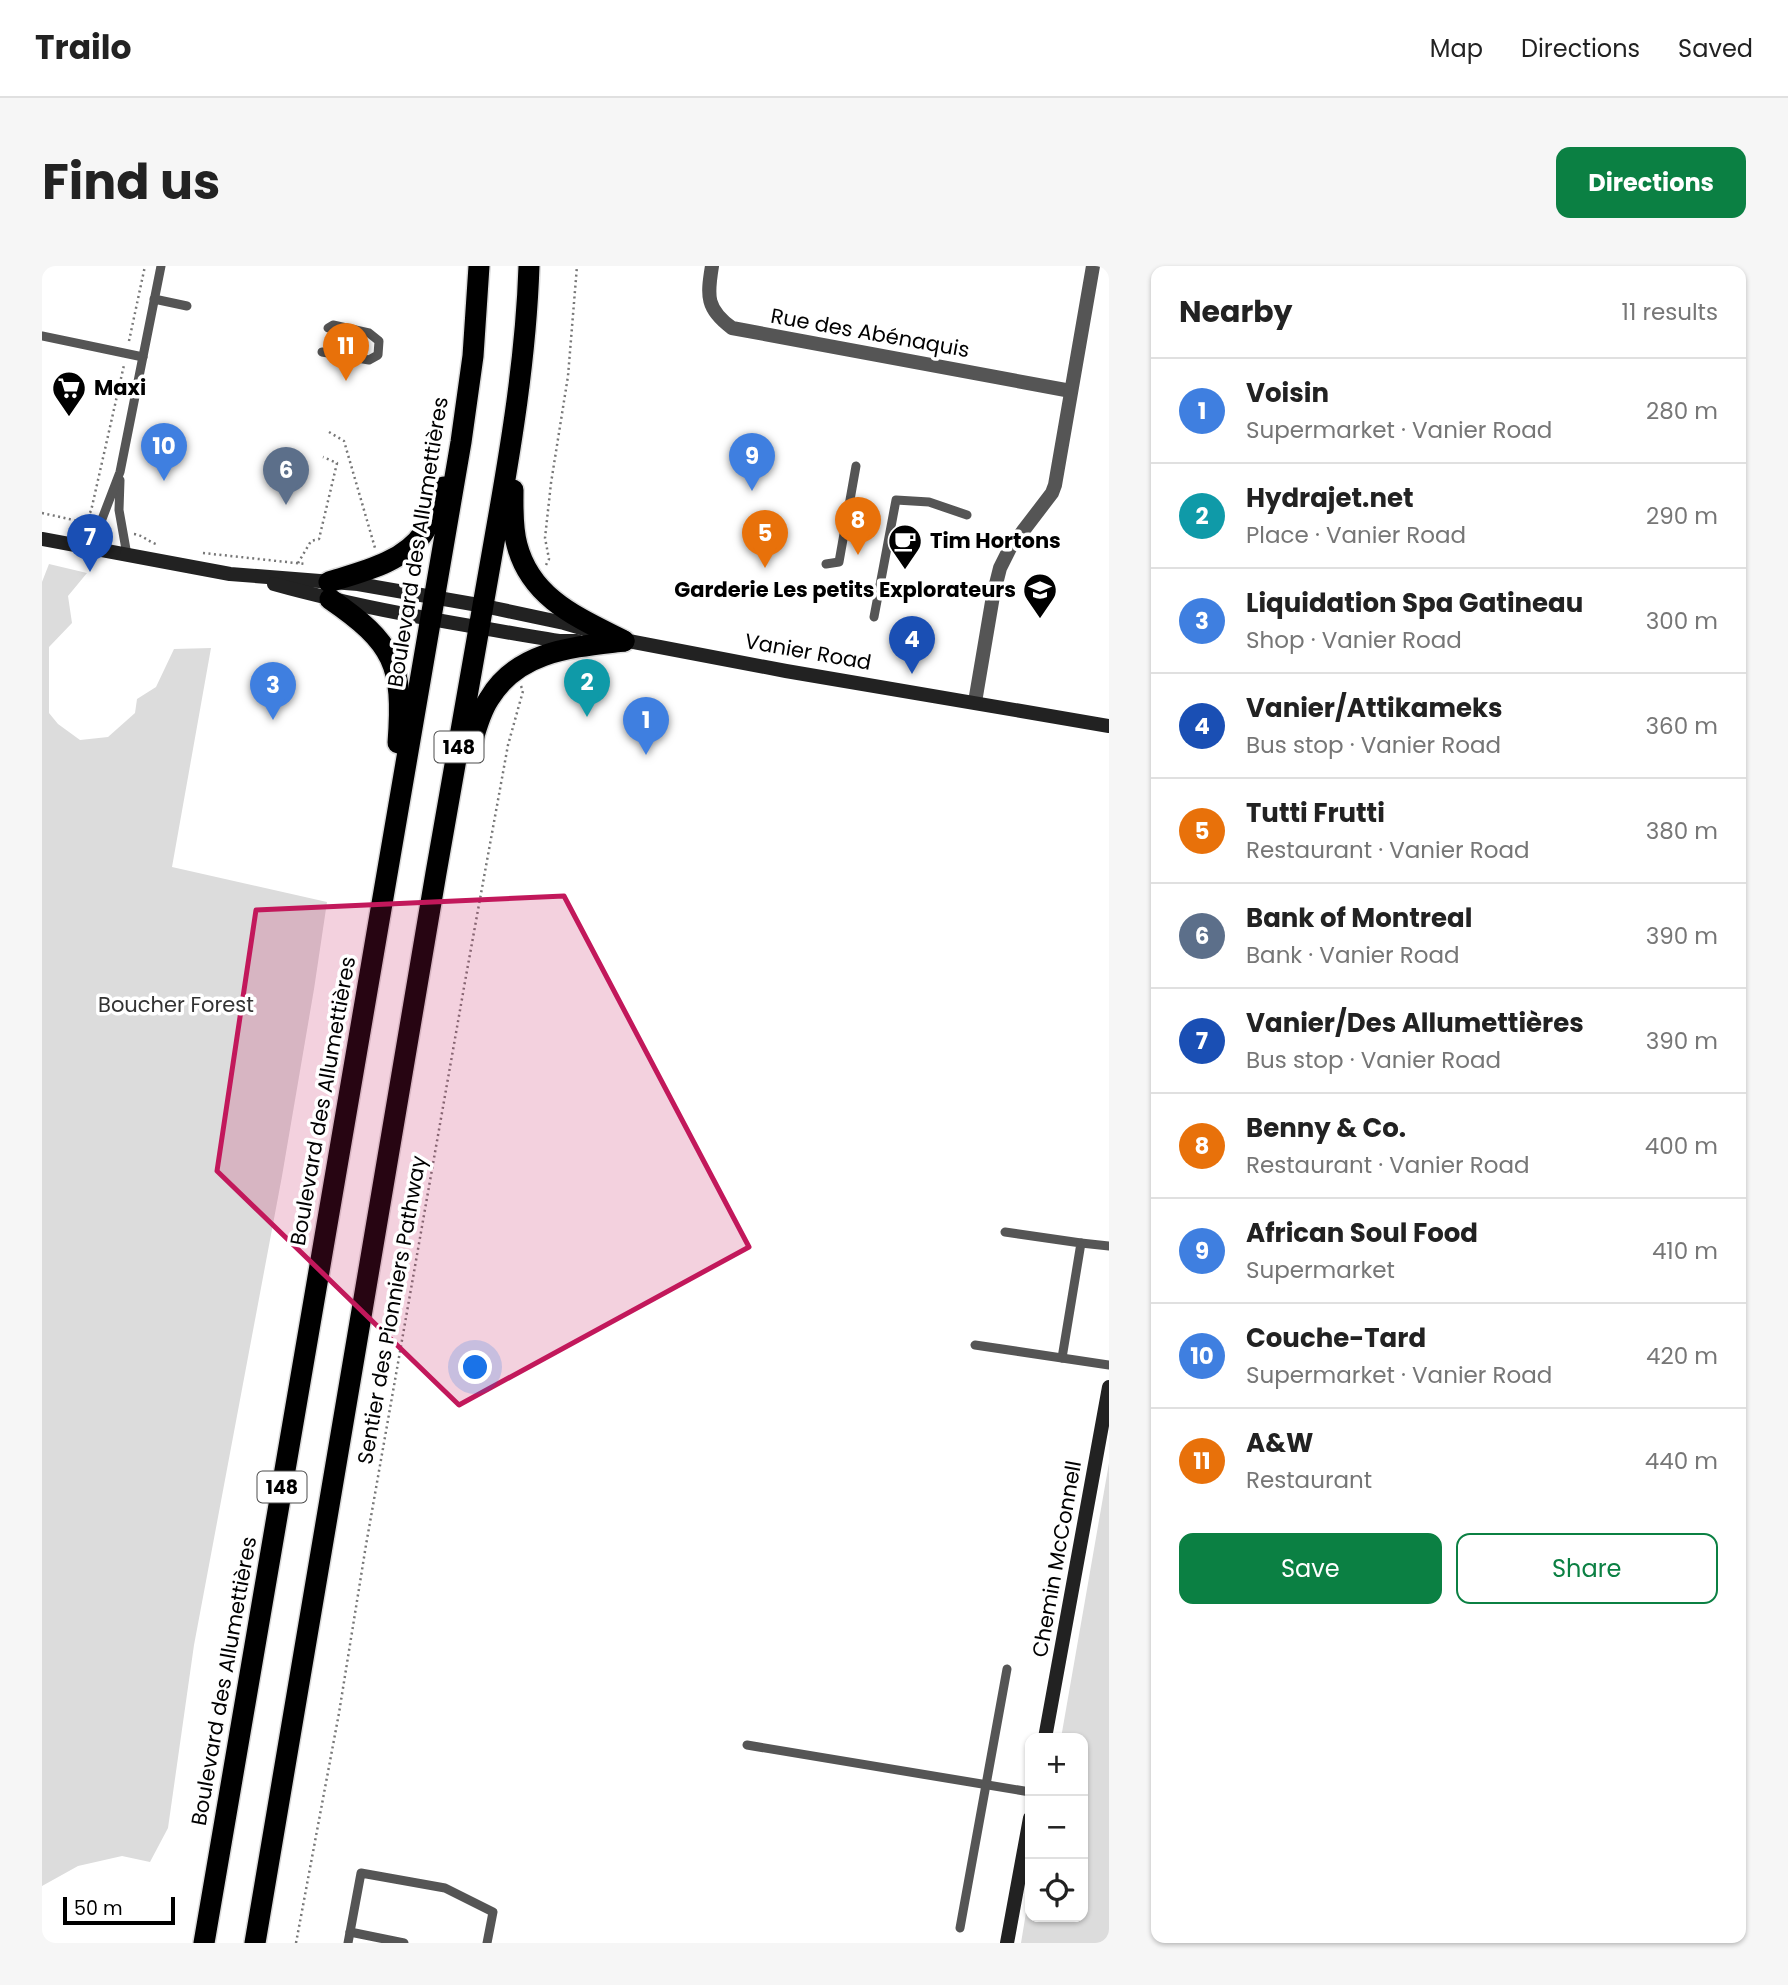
<!DOCTYPE html>
<meta charset="utf-8">
<style>
:root{--surface:#fff;--page:#f6f6f6;--text:#222;--muted:#767676;--line:#e0e0e0;--accent:#0b8043}
body{margin:0;font-family:Poppins,sans-serif;background:var(--page);color:var(--text)}
.controls{position:absolute;right:21px;bottom:21px;display:grid;overflow:hidden;border-radius:14px;box-shadow:0 2px 5px #0004}
.controls button{width:63px;height:63px;display:grid;place-items:center;padding:0;border:0;border-bottom:2px solid var(--line);background:var(--surface);color:var(--text);font:35px sans-serif}
.scale{position:absolute;left:21px;bottom:18px;width:112px;box-sizing:border-box;padding-left:7px;border:4px solid #000;border-top:0;font-size:19px;line-height:24px;white-space:nowrap;color:#000;-webkit-text-stroke:5px #fff;paint-order:stroke}
.you{position:absolute;left:434px;top:1102px;width:24px;height:24px;margin:-18px;border:5px solid #fff;border-radius:50%;background:#1a73e8;box-shadow:0 0 0 10px #1a73e833}
.badge{display:grid;place-items:center;width:46px;height:46px;border-radius:50%;background:var(--accent);color:#fff;font-size:23px;font-weight:700}
.pin{position:absolute;translate:-50% -58px;filter:drop-shadow(0 2px 4px #0008)}
.pin::after{content:'';position:absolute;top:37px;width:24px;height:21px;background:inherit;clip-path:polygon(0 0,100% 0,50% 100%)}
.list{margin:0;padding:0;list-style:none}
h2{display:flex;justify-content:space-between;align-items:center;height:91px;margin:0;padding:0 28px;font-size:30px}
h2 small{font-size:23px;font-weight:400;color:var(--muted)}
.list li{display:grid;grid-template-columns:46px 1fr auto;gap:21px;align-items:center;box-sizing:border-box;height:105px;padding:0 28px;border-top:2px solid var(--line)}
.list b{display:block;font-size:26px;white-space:nowrap}
.list p{margin:0;font-size:23px;white-space:nowrap;color:var(--muted)}
.list em{font-size:23px;font-style:normal;color:var(--muted)}
.actions{display:flex;gap:14px;padding:21px 28px}
.actions a{flex:1;padding:16px 0;border:2px solid var(--accent);border-radius:14px;text-align:center;font-size:24px;color:var(--accent)}
.actions .main{background:var(--accent);color:#fff}
.icon{flex:none;width:38px;height:38px;fill:none;stroke:currentColor;stroke-width:2;stroke-linecap:round;stroke-linejoin:round}
.map{position:relative;flex:none;width:1067px;height:1677px;overflow:hidden;border-radius:14px}
header{display:flex;align-items:center;gap:42px;box-sizing:border-box;height:98px;padding:0 35px;background:var(--surface);border-bottom:2px solid var(--line)}
header strong{font-size:33px}
nav{display:flex;gap:38px;margin-inline-start:auto;font-size:24px}
.intro{display:flex;align-items:center;justify-content:space-between;box-sizing:border-box;height:168px;padding:0 42px}
h1{margin:0;font-size:49px}
.button{padding:18px 32px;border-radius:14px;background:var(--accent);color:#fff;font-size:24px;font-weight:700}
main{display:flex;gap:42px;padding:0 42px}
aside{flex:1;background:var(--surface);border-radius:14px;box-shadow:0 2px 5px #0004}
.map>svg:first-child{display:block}
</style>
<header>
<strong>Trailo</strong>
<nav><a>Map</a><a>Directions</a><a>Saved</a></nav>
</header>
<div class="intro"><h1>Find us</h1><a class="button">Directions</a></div>
<main>
<div class="map">
<svg width="1067" height="1677" viewBox="0 0 1067 1677">
<rect width="100%" height="100%" fill="#fff"/>
<g fill="#dcdcdc">
<path d="M7,298L45,307L26,330L30,357L7,381V447L16,458L38,474L66,471L93,447L95,433L114,421L132,383L169,382L130,601L285,636L272,723L240,910L152,1379L126,1562L108,1596L80,1590L36,1600L0,1620V316Z"/>
<path d="M1067,1197V1677H979L988,1622V1651H1041V1472H1019Z"/>
</g>
<g fill="none" stroke-linecap="round" stroke-linejoin="round">
<g stroke="#dbdbdb" stroke-width="24">
<g id="highway">
<path d="M471,224C471,242 470,261 475,279C489,333 537,352 582,375"/>
<path d="M287,316C319,306 363,296 382,266C391,252 396,236 402,221"/>
<path d="M288,333C352,377 362,399 356,477"/>
<path d="M428,484C433,467 437,448 447,433C476,384 532,381 582,375"/>
<path d="M162,1677L419,176L431,90L437,0"/>
<path d="M213,1677C275,1321 334,964 394,607C413,495 434,383 453,271C469,181 484,91 487,0"/>
</g>
</g>
<g stroke="#777" stroke-width="2.5" stroke-dasharray="2 3.5" stroke-linecap="butt">
<path d="M87,75L103,0"/>
<path d="M287,166L302,175L333,282"/>
<path d="M0,247L45,257"/>
<path d="M42,256L49,245L82,99"/>
<path d="M92,268C101,269 105,275 114,278"/>
<path d="M161,287L263,298"/>
<path d="M256,297L269,275L277,273L295,197L281,191"/>
<path d="M504,299L507,293L503,272L509,217L526,110L535,0"/>
<path d="M254,1677L297,1447L324,1279L424,710L466,479L481,425L479,420"/>
</g>
<g stroke="#555" stroke-width="9">
<path d="M112,33L145,40"/>
<path d="M0,70L101,91"/>
<path d="M280,86L327,94L336,89L337,75L327,67L291,59L286,62"/>
<path d="M78,214L77,244L85,289"/>
<path d="M40,280L57,261L78,206L119,0"/>
<path d="M784,298L797,296L814,200"/>
<path d="M832,351L854,234L887,236L925,249"/>
<path d="M963,966L1039,977L1020,1092"/>
<path d="M1039,977L1067,980"/>
<path d="M933,1079L1067,1099"/>
<path d="M705,1479L988,1526"/>
<path d="M918,1662L965,1403"/>
<path d="M308,1666L362,1677"/>
<path d="M306,1677L319,1607L403,1622L451,1646L445,1677"/>
</g>
<g stroke="#555" stroke-width="14">
<path d="M670,0C665,30 664,43 690,62L1029,125"/>
<path d="M933,436L951,330L958,302L968,282L1010,227L1013,219L1051,0"/>
</g>
<g stroke="#222" stroke-width="14">
<path d="M0,273L188,308L316,318L442,340L522,357L546,364"/>
<path d="M232,318C325,344 422,359 517,375H535"/>
<path d="M576,373L744,405L1067,460"/>
<path d="M1003,1472L1067,1121"/>
<path d="M965,1677L988,1552"/>
</g>
<use href="#highway" stroke="#000" stroke-width="21"/>
</g>
<path fill="#c2185b" fill-opacity="0.2" stroke="#c2185b" stroke-width="5" stroke-linejoin="round" d="M522,630L707,981L417,1139L175,905L214,644Z"/>
<defs>
<g id="supermarket-pin" transform="scale(1.75)"><path d="M0 17L-7.5 6A9.5 9.5 0 1 1 7.5 6Z" fill="#000" stroke="#fff"/><path d="M-6-5.5h2.5l.6 2H6L4.5 2H-2.5L-4.4-4H-6ZM-1.5 3.2a1.3 1.3 0 1 0 .1 0ZM3 3.2a1.3 1.3 0 1 0 .1 0Z" fill="#fff"/></g>
<g id="cafe-pin" transform="scale(1.75)"><path d="M0 17L-7.5 6A9.5 9.5 0 1 1 7.5 6Z" fill="#000" stroke="#fff"/><path d="M-5.5-4.5H6V0H3Q3 3.5 0 3.5H-2.5Q-5.5 3.5-5.5 0ZM3-3.2v2h1.7v-2ZM-6 4.5H4V6H-6Z" fill="#fff"/></g>
<g id="school-pin" transform="scale(1.75)"><path d="M0 17L-7.5 6A9.5 9.5 0 1 1 7.5 6Z" fill="#000" stroke="#fff"/><path d="M0-5L7-2L0 1L-7-2ZM-4 1L0 2.5L4 1V4Q0 6-4 4Z" fill="#fff"/></g>
</defs>
<g fill-rule="evenodd">
<use href="#supermarket-pin" x="27" y="122"/>
<use href="#cafe-pin" x="863" y="275"/>
<use href="#school-pin" x="998" y="324"/>
</g>
<g text-anchor="middle" stroke-width="7" stroke-linejoin="round" paint-order="stroke">
<g fill="#fff" stroke="#4c4c4c" stroke-width="2">
<rect x="392.5" y="465.5" width="49" height="31" rx="5"/>
<rect x="215.5" y="1205.5" width="49" height="31" rx="5"/>
</g>
<g font-size="19" font-weight="bold" fill="#000">
<text x="417" y="488">148</text>
<text x="240" y="1228">148</text>
</g>
<g font-size="21" fill="#000" stroke="#fff">
<text transform="translate(828 67) rotate(10)" y="7">Rue des Abénaquis</text>
<text transform="translate(376 276) rotate(-81)" y="7">Boulevard des Allumettières</text>
<text transform="translate(766 386) rotate(10)" y="7">Vanier Road</text>
<text transform="translate(281 835) rotate(-80)" y="7">Boulevard des Allumettières</text>
<text transform="translate(350 1044) rotate(-80)" y="7">Sentier des Pionniers Pathway</text>
<text transform="translate(1015 1293) rotate(-80)" y="7">Chemin McConnell</text>
<text transform="translate(182 1415) rotate(-80)" y="7">Boulevard des Allumettières</text>
</g>
<g font-size="21" font-weight="bold" fill="#000" stroke="#fff" text-anchor="start">
<text x="52" y="129">Maxi</text>
<text x="888" y="282">Tim Hortons</text>
<text x="974" y="331" text-anchor="end">Garderie Les petits Explorateurs</text>
</g>
<g font-size="21" fill="#333" stroke="#fff">
<text x="134" y="746">Boucher Forest</text>
</g>
</g>
</svg>
<div class="controls">
<button>+</button>
<button>−</button>
<button><svg class="icon" aria-label="locate" viewBox="0 0 24 24"><circle cx="12" cy="12" r="6"/><path d="M12 2v4M12 18v4M2 12h4M18 12h4"/></svg></button>
</div>
<div class="scale">50 m</div>
<div class="you"></div>
<div class="pin badge" style="left:604px;top:489px;background:#3f7fe0">1</div>
<div class="pin badge" style="left:545px;top:451px;background:#0f9aa8">2</div>
<div class="pin badge" style="left:231px;top:454px;background:#3f7fe0">3</div>
<div class="pin badge" style="left:870px;top:408px;background:#1a4fb4">4</div>
<div class="pin badge" style="left:723px;top:302px;background:#e8710a">5</div>
<div class="pin badge" style="left:244px;top:239px;background:#5c6f8a">6</div>
<div class="pin badge" style="left:48px;top:306px;background:#1a4fb4">7</div>
<div class="pin badge" style="left:816px;top:289px;background:#e8710a">8</div>
<div class="pin badge" style="left:710px;top:225px;background:#3f7fe0">9</div>
<div class="pin badge" style="left:122px;top:215px;background:#3f7fe0">10</div>
<div class="pin badge" style="left:304px;top:115px;background:#e8710a">11</div>
</div>
<aside>
<h2>Nearby<small>11 results</small></h2>
<ul class="list">
<li><span class="badge" style="background:#3f7fe0">1</span><div><b>Voisin</b><p>Supermarket · Vanier Road</p></div><em>280 m</em></li>
<li><span class="badge" style="background:#0f9aa8">2</span><div><b>Hydrajet.net</b><p>Place · Vanier Road</p></div><em>290 m</em></li>
<li><span class="badge" style="background:#3f7fe0">3</span><div><b>Liquidation Spa Gatineau</b><p>Shop · Vanier Road</p></div><em>300 m</em></li>
<li><span class="badge" style="background:#1a4fb4">4</span><div><b>Vanier/Attikameks</b><p>Bus stop · Vanier Road</p></div><em>360 m</em></li>
<li><span class="badge" style="background:#e8710a">5</span><div><b>Tutti Frutti</b><p>Restaurant · Vanier Road</p></div><em>380 m</em></li>
<li><span class="badge" style="background:#5c6f8a">6</span><div><b>Bank of Montreal</b><p>Bank · Vanier Road</p></div><em>390 m</em></li>
<li><span class="badge" style="background:#1a4fb4">7</span><div><b>Vanier/Des Allumettières</b><p>Bus stop · Vanier Road</p></div><em>390 m</em></li>
<li><span class="badge" style="background:#e8710a">8</span><div><b>Benny &amp; Co.</b><p>Restaurant · Vanier Road</p></div><em>400 m</em></li>
<li><span class="badge" style="background:#3f7fe0">9</span><div><b>African Soul Food</b><p>Supermarket</p></div><em>410 m</em></li>
<li><span class="badge" style="background:#3f7fe0">10</span><div><b>Couche-Tard</b><p>Supermarket · Vanier Road</p></div><em>420 m</em></li>
<li><span class="badge" style="background:#e8710a">11</span><div><b>A&amp;W</b><p>Restaurant</p></div><em>440 m</em></li>
</ul>
<div class="actions"><a class="main">Save</a><a>Share</a></div>
</aside>
</main>
